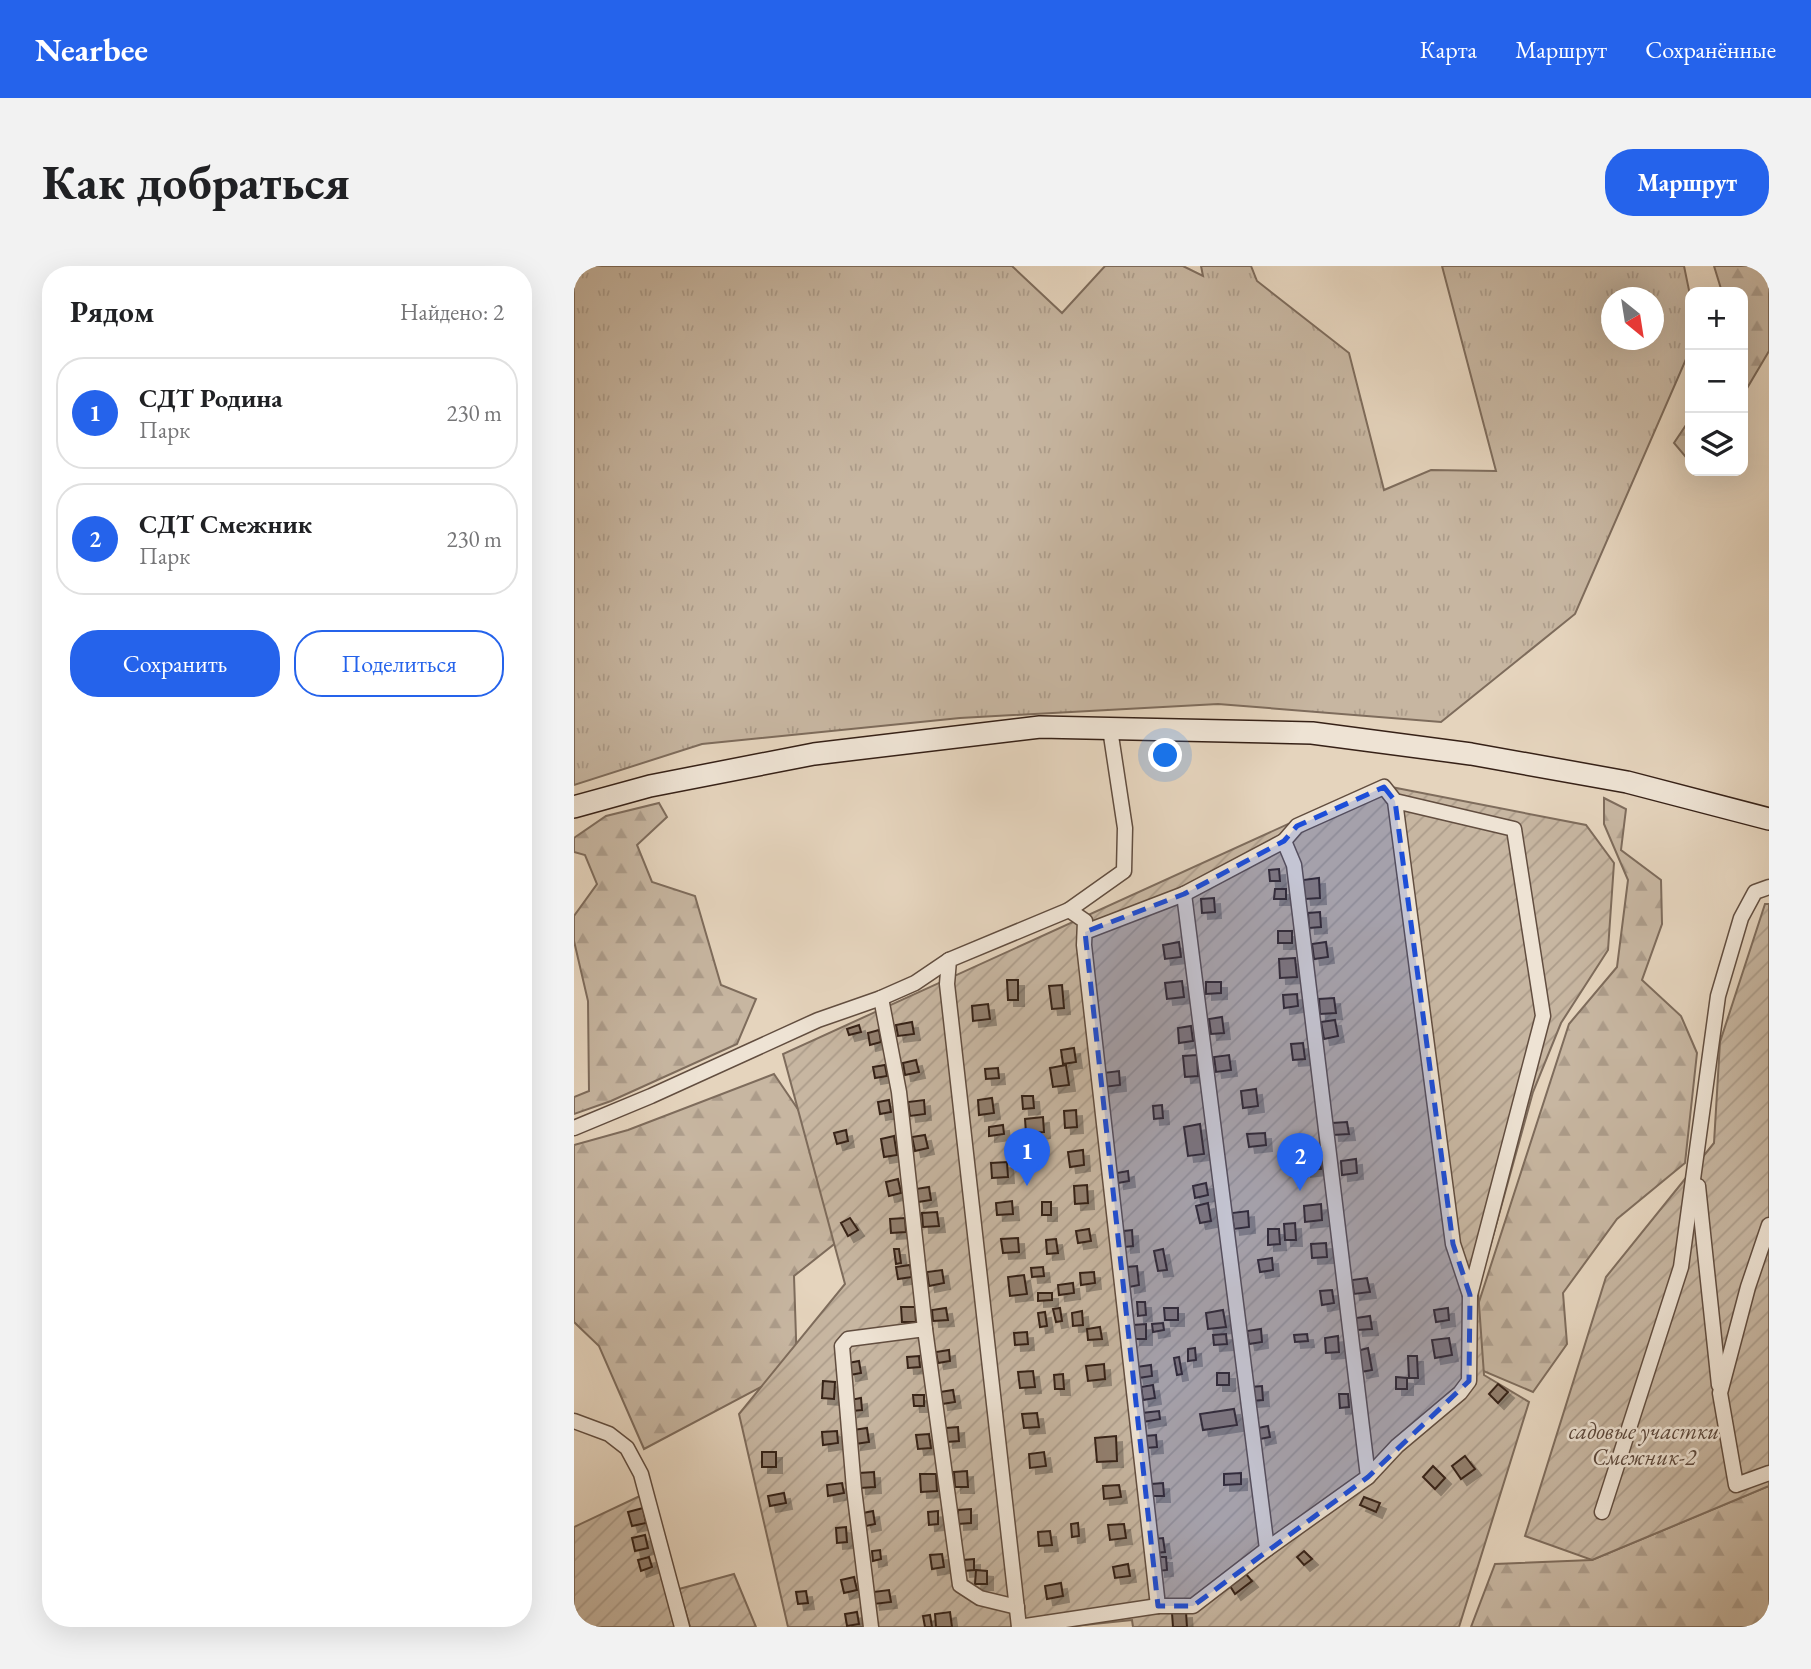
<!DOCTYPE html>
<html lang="ru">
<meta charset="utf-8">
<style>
:root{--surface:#fff;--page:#f2f2f2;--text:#202124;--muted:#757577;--line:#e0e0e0;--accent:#2563eb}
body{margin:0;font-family:"EB Garamond",serif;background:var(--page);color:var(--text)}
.controls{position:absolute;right:21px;top:21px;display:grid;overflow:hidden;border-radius:14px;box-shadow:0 7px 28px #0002}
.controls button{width:63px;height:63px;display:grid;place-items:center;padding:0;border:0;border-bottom:2px solid var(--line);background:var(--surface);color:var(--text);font:35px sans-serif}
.compass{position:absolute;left:1027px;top:21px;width:63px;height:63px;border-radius:50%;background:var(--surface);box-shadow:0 7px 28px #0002;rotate:150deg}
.you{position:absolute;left:592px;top:490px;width:24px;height:24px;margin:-18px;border:5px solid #fff;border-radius:50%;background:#1a73e8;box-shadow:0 0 0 10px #1a73e833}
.badge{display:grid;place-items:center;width:46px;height:46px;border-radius:50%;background:var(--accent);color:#fff;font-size:23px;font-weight:700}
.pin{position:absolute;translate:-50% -58px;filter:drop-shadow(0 2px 4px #0008)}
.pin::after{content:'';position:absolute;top:37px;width:24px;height:21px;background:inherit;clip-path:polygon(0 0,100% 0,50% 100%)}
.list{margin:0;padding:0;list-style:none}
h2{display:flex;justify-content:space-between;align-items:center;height:91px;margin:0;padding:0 28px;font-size:30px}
h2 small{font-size:23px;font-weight:400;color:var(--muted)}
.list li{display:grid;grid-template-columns:46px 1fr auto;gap:21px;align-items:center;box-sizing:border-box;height:112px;margin:0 14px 14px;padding:0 14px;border:2px solid var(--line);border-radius:28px}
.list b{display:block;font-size:26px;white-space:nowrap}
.list p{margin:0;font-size:23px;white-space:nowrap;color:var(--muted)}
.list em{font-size:23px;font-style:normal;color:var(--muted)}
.actions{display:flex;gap:14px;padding:21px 28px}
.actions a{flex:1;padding:16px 0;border:2px solid var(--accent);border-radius:28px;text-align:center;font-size:24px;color:var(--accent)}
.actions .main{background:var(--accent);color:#fff}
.icon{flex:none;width:38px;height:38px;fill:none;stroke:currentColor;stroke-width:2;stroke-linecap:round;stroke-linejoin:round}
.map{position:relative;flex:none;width:1195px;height:1361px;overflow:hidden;border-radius:28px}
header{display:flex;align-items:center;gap:42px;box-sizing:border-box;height:98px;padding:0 35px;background:var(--accent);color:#fff}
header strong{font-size:33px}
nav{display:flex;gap:38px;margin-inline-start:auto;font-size:24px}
.intro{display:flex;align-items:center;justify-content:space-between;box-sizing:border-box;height:168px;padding:0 42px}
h1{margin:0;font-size:49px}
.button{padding:18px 32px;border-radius:28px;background:var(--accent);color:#fff;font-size:24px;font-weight:700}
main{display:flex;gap:42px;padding:0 42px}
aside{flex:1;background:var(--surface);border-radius:28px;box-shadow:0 7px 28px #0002}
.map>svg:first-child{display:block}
</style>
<header>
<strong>Nearbee</strong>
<nav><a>Карта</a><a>Маршрут</a><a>Сохранённые</a></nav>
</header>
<div class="intro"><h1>Как добраться</h1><a class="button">Маршрут</a></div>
<main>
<aside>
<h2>Рядом<small>Найдено: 2</small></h2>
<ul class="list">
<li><span class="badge">1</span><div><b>СДТ Родина</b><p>Парк</p></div><em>230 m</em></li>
<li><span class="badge">2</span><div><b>СДТ Смежник</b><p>Парк</p></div><em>230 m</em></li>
</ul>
<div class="actions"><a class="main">Сохранить</a><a>Поделиться</a></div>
</aside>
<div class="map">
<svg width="1195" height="1361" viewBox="0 0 1195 1361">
<defs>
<pattern id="grass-tufts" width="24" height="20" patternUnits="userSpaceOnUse" patternTransform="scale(1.75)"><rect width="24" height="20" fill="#c7b6a1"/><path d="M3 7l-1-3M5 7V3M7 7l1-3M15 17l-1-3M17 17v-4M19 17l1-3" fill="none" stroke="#ac9c8a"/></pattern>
<pattern id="forest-firs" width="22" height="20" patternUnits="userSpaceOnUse" patternTransform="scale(1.75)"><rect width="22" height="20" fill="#c7b6a1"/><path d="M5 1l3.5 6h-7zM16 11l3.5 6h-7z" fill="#ac9c8a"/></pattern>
<pattern id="garden-furrows" width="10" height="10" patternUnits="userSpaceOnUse" patternTransform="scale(1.75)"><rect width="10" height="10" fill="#c7b6a1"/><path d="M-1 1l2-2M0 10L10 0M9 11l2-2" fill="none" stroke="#ac9c8a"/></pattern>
<filter id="shadow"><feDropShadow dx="6" dy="6" stdDeviation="0" flood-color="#0004"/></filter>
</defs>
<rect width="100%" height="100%" fill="#e5d4bd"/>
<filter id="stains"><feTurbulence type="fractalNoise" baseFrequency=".00286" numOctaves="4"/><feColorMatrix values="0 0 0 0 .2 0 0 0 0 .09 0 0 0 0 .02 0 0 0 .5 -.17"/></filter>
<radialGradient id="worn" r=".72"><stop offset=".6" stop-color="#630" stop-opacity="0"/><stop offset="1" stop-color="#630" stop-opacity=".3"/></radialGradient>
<path fill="url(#grass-tufts)" stroke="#7e6c5c" stroke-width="2" fill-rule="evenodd" d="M5,0H438L488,47L531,0H609L629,10L627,0H677L683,15L775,87L810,224L857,204L922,205L868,0H1110L1116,29V84L1001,348L867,456L644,438L386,452L128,478L0,519V2ZM1038,32H1080V74H1038Z"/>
<g fill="url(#forest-firs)" stroke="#7e6c5c" stroke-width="2">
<path d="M1140,0H1195V85L1169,129V26H1148Z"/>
<path d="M1116,153V196L1100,177Z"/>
<path d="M1030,532L1052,543L1047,584L1087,614L1088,658L1068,714L1107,750L1123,787L1111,897L1043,953L989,1027L993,1078L959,1126L907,1104L893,1073L995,758L1043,701L1054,614L1030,558Z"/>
<path d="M85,537L93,551L63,579L78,616L121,630L147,719L182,733L163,778L37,835L0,848V831L15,825L14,735L0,675V650L23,618L11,589L0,586V572L32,550Z"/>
<path d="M200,808L240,867L264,975L220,1010L223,1102L70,1183L25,1080L0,1056V879L54,864Z"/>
<path d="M1195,1220V1361H897L921,1298L1018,1294Z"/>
</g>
<g fill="url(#garden-furrows)" stroke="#7e6c5c" stroke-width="2">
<path d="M802,518L1012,559L1040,597L1034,684L987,757L959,826L904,1024L910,1109L955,1136L885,1361H559L558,1354L491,1361H214L165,1148L271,1018L209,788Z"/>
<path d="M1191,638H1195V1220L1018,1294L951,1270L1032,1011L1140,877L1146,776Z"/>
<path d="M68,1229L101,1361H0V1261Z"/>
<path d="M160,1308L182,1361H116L105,1323Z"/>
</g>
<g fill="#917e6d" stroke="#362117" stroke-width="2" filter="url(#shadow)">
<path d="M705,603L706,615H696L695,604Z"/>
<path d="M745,612L746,632L731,633L729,614Z"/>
<path d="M701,623H712V633H700Z"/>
<path d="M640,632L641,646L628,647L627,633Z"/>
<path d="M746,646L747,661L735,662L734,647Z"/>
<rect x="704" y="665" width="14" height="12"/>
<path d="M605,676L607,691L591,693L589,679Z"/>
<path d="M752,676L754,691L740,693L738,678Z"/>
<path d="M721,692L723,711L706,712L705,693Z"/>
<path d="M433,714H444V734H434Z"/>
<path d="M608,715L610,731L593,733L591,717Z"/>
<path d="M632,716H647V727L632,728Z"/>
<path d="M488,719L490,742L478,743L475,720Z"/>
<path d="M723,728L724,740L710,742L709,729Z"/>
<path d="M760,732L762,747L746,748L745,733Z"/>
<path d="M414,738L416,753L399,755L398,740Z"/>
<path d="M648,751L650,767L637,768L635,753Z"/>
<path d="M761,754L764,770L750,773L747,756Z"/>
<path d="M338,756L340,768L324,770L322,759Z"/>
<path d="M285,759L287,766L275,769L273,763Z"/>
<path d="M617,760L619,775L605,777L604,762Z"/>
<path d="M305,764L307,776L296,779L294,767Z"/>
<path d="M729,777L731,793L719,794L717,778Z"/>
<path d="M500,782L502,796L489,798L487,784Z"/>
<path d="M623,789L624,810L611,811L609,790Z"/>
<path d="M655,789L657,804L642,806L640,791Z"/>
<path d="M342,794L345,806L331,809L329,797Z"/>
<path d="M311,799L313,810L301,812L299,801Z"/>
<path d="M492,799L495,819L479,821L476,802Z"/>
<path d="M424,802L425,812L412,813L411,803Z"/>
<path d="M545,805L546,819L530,821L529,807Z"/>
<path d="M682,823L684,840L669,842L667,825Z"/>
<path d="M448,830H459L460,842L449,843Z"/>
<path d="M418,832L420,847L405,849L404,834Z"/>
<path d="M315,834L317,846L306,848L304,836Z"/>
<path d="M350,834L351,848L336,850L334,836Z"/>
<path d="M588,839L589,852L580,853L579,840Z"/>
<path d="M502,844L503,861L491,862L490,845Z"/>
<path d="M469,851L470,866L452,867L451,853Z"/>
<path d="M773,856L775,868L759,869L758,857Z"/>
<path d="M626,858L630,888L614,890L610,861Z"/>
<path d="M429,859L430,868L415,870V861Z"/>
<path d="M272,864L274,875L263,878L260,867Z"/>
<path d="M691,867L692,879L675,881L673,868Z"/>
<path d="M351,869L354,882L341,885L338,871Z"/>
<path d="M320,870L323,889L310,891L307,873Z"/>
<path d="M461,872L462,886H454L453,873Z"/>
<path d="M509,884L510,899L496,901L494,886Z"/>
<path d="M745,887L747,903L731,905L730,888Z"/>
<path d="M782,893L783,907L768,909L767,895Z"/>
<path d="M433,896L434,911L418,912L417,897Z"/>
<path d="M554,905L555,915L544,917L543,907Z"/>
<path d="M324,913L327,927L315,930L312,916Z"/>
<path d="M632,917L634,929L621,932L619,920Z"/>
<path d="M513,919L514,937L501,938L500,920Z"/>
<path d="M355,921L357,934L344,936L342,923Z"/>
<path d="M438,935L439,948L423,949L422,937Z"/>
<rect x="468" y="936" width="9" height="13"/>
<path d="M634,937L637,955L626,957L622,940Z"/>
<path d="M747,938L748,954L731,956L730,940Z"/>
<path d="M674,945L675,961L660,963L658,947Z"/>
<path d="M363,946L365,960L349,961L348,947Z"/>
<path d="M276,952L284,964L274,970L267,957Z"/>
<path d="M331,952L332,966L317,967L316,953Z"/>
<path d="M721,957L722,974H711L710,958Z"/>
<path d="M515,963L517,975L504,977L502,965Z"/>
<path d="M694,963H705L706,978L694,979Z"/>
<path d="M558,964L559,980L551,981L550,965Z"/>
<path d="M444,972L445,986L429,987L427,973Z"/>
<path d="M482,973L484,987L473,988L472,974Z"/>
<path d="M752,977L753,991L738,992L737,978Z"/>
<path d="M320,983H325L327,997L322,998Z"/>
<path d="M589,983L593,1004L584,1005L580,985Z"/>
<path d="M698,992L699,1004L686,1006L684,994Z"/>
<path d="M336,999L338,1011L324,1013L322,1001Z"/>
<path d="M563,1000L565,1019L555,1021L553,1001Z"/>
<path d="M469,1001L470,1010L458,1011L457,1002Z"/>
<path d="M368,1004L370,1017L355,1020L353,1006Z"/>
<path d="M520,1006L521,1017L507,1019L506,1007Z"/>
<path d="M450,1009L453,1028L436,1030L434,1011Z"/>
<path d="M793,1012L796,1026L780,1028L778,1014Z"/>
<path d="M499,1017L500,1027L485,1029L484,1019Z"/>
<path d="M758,1024L760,1037L748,1039L746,1025Z"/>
<path d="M464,1027H478V1034L464,1035Z"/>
<path d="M563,1036H571L572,1049L564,1050Z"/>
<path d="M327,1041H341L342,1056H328Z"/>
<path d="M372,1042L374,1054L359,1055L358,1044Z"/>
<path d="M486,1042L488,1055L482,1056L479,1043Z"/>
<path d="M590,1042H604V1054H591Z"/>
<path d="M874,1042L875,1054L862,1056L860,1044Z"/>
<path d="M649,1044L652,1061L634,1063L632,1047Z"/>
<path d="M508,1045L509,1059L499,1060L498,1047Z"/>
<path d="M471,1046L473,1060L466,1061L464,1047Z"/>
<path d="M796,1050L798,1063L783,1064L782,1052Z"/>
<path d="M589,1057L590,1064L579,1066L578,1058Z"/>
<path d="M572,1058V1073H560L559,1059Z"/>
<path d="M526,1061L528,1073L514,1074L513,1063Z"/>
<path d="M687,1063L688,1076L675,1078L673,1065Z"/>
<path d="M453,1066L454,1078L441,1079L440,1067Z"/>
<path d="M652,1068L653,1078L640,1079L639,1069Z"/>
<path d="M733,1068L734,1075L721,1076L720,1069Z"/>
<path d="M764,1070L765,1086L752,1087L751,1072Z"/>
<path d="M875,1072L878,1089L861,1092L858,1074Z"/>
<path d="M621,1082L622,1094L614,1095V1083Z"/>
<path d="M794,1082L798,1104L787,1106L783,1085Z"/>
<path d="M375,1084L376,1095L364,1097L362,1086Z"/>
<path d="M345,1090L346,1101L334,1102L333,1091Z"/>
<path d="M834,1090H843L844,1112H835Z"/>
<path d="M605,1091L608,1108L603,1109L600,1092Z"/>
<path d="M285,1095L287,1107L276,1109L274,1097Z"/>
<path d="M530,1098L531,1113L514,1115L512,1100Z"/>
<path d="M577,1099L578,1110L564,1112L562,1101Z"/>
<path d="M459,1105L461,1121L446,1122L444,1106Z"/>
<rect x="643" y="1107" width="12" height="12"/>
<path d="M489,1108L490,1123H481L480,1109Z"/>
<path d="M822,1111L833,1112V1123H822Z"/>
<path d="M249,1115L261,1116L260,1133L248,1132Z"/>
<path d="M924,1118L934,1126L924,1137L915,1128Z"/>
<path d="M579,1119L581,1132L569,1134L567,1121Z"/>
<path d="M688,1120L689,1134L678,1135L677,1121Z"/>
<path d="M379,1124L381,1136L368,1138L366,1126Z"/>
<path d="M765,1128H774L775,1141L766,1142Z"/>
<path d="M339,1129H350V1140H340Z"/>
<path d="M287,1132L288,1144L278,1145L276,1134Z"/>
<path d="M660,1143L663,1159L629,1164L626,1148Z"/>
<path d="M585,1145L586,1153L569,1156L568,1147Z"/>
<path d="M463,1147L465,1161L450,1162L448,1148Z"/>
<path d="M694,1160L696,1171L686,1173L684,1162Z"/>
<path d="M384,1161L385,1175L373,1176L372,1162Z"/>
<path d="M293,1162L295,1176L281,1178L279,1164Z"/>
<path d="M263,1165L264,1177L249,1179L248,1166Z"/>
<path d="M355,1168L357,1182L344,1183L342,1169Z"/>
<path d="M582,1169L583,1181L572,1182L571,1170Z"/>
<path d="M542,1170L543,1195L523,1196L521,1172Z"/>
<rect x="188" y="1186" width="14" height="15"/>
<path d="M470,1186L472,1200L456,1202L455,1188Z"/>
<path d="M891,1190L901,1203L887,1213L878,1200Z"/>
<path d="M859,1200L871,1212L861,1223L849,1211Z"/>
<path d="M393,1205L394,1221H381L380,1206Z"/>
<path d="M300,1206L301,1221L286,1222L285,1207Z"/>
<path d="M667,1207V1218L650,1219V1208Z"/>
<path d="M346,1208H362L363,1225L347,1226Z"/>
<path d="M268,1217L270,1227L254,1230L253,1219Z"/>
<path d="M589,1217L590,1230H577V1218Z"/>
<path d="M545,1219L547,1231L530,1233L529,1220Z"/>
<path d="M210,1227L212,1237L196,1240L194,1230Z"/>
<path d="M790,1231L806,1237L802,1246L786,1239Z"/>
<path d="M69,1242L72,1257L58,1260L54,1246Z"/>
<path d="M397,1243V1257L384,1258V1244Z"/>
<path d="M299,1245L301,1258L292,1260L289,1247Z"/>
<path d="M364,1245V1258L355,1259L354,1246Z"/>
<path d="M504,1257L505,1270L498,1271L497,1258Z"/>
<path d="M550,1258L552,1272L536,1274L534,1259Z"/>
<path d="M272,1261L273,1276L263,1277L262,1262Z"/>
<path d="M476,1265L478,1279L465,1280L464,1266Z"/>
<path d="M71,1269L74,1282L61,1285L58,1272Z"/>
<path d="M589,1272L591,1286L582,1287L580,1273Z"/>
<path d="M306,1284L307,1293L299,1295L298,1285Z"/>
<path d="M730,1285L738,1293L730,1299L723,1291Z"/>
<path d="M368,1288L370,1301L358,1303L356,1289Z"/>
<path d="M75,1291L78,1301L67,1305L64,1294Z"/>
<path d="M584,1291H592L593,1304L585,1305Z"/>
<path d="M400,1293V1304L390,1305L389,1294Z"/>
<path d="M554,1298L556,1310L541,1312L539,1301Z"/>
<path d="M402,1304L413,1305V1318H401Z"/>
<path d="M672,1308L678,1315L661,1328L656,1320Z"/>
<path d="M280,1311L283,1324L270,1327L267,1314Z"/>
<path d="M487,1317L489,1330L473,1333L471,1320Z"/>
<path d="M315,1324L317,1336L300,1338L299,1326Z"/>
<path d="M232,1325L234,1337L224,1338L222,1326Z"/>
<path d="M283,1346L285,1358L273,1360L271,1348Z"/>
<path d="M376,1346L378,1361H362L361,1348Z"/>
<path d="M612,1346L613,1361H599L598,1347Z"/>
<path d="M356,1349L358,1361H351L349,1350Z"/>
</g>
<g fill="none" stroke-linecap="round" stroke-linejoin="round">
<g stroke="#624e40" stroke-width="17">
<g id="street">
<path d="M710,575L723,560L810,521L821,535L879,978L896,1029L969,750L940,563L821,535"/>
<path d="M610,628L710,575L720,599L794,1211L693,1283"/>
<path d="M495,644L550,605L551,562L536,463"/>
<path d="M307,732L325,826L351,1063"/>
<path d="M0,862L77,830L244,754L307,732L341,717L375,694"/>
<path d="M1124,920L1145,1119"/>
<path d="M1195,959L1174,1021L1146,1127L1162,1219L1195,1207"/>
<path d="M0,1155L35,1168L53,1182L67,1208L108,1361"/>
<path d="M794,1211L823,1180L886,1127L895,1115L896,1029"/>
<path d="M1028,1246L1107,1001L1144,730L1167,652L1181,626L1195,621"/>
<path d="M297,1361L280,1223L268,1080L274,1073L351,1063L386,1319L406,1332L443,1341"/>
<path d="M445,1361L373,718L375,694L495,644L511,655L510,679L584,1340H619L693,1283L610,628L511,666"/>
<path d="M445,1361L584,1340"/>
</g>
</g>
<g stroke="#362117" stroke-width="24">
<path id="secondary" d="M0,541L76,520L240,488L466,461L738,467L897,488L1053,516L1195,553"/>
</g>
<use href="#street" stroke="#eee3d4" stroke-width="14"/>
<use href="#secondary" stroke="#eee3d4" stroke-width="21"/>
</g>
<path fill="#1d4ed8" fill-opacity="0.2" stroke="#1d4ed8" stroke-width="5" stroke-dasharray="14 9" stroke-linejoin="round" d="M810,521L821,535L879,978L896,1029L895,1115L794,1211L619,1340H584L511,666L610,628L710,575L723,560Z"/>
<g text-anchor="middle" stroke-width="5" stroke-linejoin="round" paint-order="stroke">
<g font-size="23" font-style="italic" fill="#5a463a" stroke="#eee3d4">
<text x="1070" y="1173">садовые участки<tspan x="1070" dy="26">Смежник-2</tspan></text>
</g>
</g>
<rect width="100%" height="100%" filter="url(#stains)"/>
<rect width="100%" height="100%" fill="url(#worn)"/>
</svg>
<div class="controls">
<button>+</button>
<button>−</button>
<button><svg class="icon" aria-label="layers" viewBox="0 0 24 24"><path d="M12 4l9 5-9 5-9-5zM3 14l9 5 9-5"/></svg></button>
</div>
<svg class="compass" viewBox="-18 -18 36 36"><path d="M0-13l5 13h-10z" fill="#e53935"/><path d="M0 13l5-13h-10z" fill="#757577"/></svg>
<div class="you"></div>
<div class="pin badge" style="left:453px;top:920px">1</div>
<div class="pin badge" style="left:726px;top:925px">2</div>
</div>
</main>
